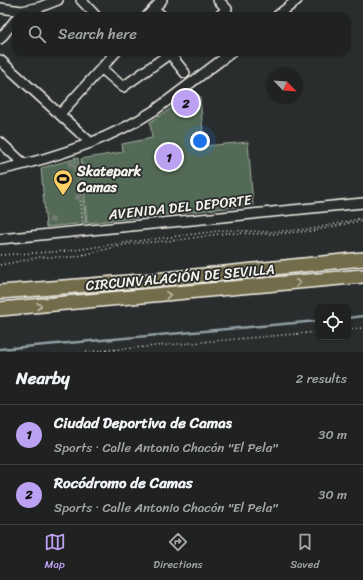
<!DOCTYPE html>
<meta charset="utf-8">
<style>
:root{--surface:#202222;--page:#282a2a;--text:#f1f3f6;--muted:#a2a4a5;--line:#3d3f40;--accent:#bca0f2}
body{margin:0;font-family:Sriracha,sans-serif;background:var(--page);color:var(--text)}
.controls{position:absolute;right:12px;bottom:12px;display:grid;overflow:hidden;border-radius:8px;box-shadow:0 1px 3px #0004}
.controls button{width:36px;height:36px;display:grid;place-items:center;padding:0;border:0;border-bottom:1px solid var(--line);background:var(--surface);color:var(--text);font:20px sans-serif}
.compass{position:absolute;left:267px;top:68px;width:36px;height:36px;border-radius:50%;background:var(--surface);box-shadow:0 1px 3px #0004;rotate:115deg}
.you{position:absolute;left:200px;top:141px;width:14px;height:14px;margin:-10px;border:3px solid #fff;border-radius:50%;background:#1a73e8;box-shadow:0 0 0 6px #1a73e833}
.badge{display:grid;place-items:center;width:26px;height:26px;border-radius:50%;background:var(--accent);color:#111;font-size:13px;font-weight:700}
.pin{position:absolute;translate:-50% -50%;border:2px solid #fff;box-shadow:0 1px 4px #0006}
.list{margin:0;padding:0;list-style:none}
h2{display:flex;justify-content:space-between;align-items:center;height:52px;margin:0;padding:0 16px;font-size:17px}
h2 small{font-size:13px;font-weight:400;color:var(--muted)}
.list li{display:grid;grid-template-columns:26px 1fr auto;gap:12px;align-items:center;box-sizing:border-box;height:60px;padding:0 16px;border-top:1px solid var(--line)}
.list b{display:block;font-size:15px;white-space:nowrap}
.list p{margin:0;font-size:13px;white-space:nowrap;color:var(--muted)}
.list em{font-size:13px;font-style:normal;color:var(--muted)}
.icon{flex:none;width:22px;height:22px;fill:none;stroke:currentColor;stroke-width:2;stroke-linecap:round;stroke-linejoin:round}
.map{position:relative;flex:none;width:363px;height:352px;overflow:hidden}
.search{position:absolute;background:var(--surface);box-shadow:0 1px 3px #0004;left:12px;right:12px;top:12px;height:44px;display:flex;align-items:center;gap:10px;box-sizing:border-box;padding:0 14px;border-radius:12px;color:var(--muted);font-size:15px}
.sheet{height:172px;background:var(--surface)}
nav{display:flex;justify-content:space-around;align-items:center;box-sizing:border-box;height:56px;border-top:1px solid var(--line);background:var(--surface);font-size:11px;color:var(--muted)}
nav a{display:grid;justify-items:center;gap:2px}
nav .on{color:var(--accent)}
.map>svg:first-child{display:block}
</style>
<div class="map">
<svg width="363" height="352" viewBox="0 0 363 352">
<rect width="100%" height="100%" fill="#2a2d2e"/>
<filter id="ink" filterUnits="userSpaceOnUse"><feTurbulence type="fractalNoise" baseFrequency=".025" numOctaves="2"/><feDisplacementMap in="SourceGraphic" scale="8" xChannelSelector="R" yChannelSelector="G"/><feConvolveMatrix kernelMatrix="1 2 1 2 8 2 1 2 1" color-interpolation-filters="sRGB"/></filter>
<g filter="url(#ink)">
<g fill="#526a57" stroke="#a3aea0">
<path d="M194,92L200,96L204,146L248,142L253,205L87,223L81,159L123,152L122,144L152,138L150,122L167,111Z"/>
<path d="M78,158L86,223L46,227L41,168Z"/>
</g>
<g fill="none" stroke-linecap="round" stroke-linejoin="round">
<g stroke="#929fa4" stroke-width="2.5">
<path d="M348,318L363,316"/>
<path d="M0,349L318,321"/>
</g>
<g stroke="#f4f1e8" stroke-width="12">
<g id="minor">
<path d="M81,0L96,16"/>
<path d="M218,0L227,9L219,16"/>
<path d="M0,8L22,11L40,7L58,0"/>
<path d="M154,9L162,16"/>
<path d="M147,16L162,0"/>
<path d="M277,16L297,0"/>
<path d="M0,39L16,19"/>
<path d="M170,54L185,73"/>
<path d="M0,60L91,143"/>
<path d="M101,68L123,87L172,52"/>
<path d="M60,114L116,52"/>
<path d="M0,142L24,164"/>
<path d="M0,170C54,158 109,140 155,110L232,52"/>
<path d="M0,239L363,203"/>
</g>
</g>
<g stroke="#f4f1e8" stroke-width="16">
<g id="highway">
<path d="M0,292L154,280L363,259"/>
<path d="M0,309L363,276"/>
</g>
</g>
<g stroke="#f4f1e8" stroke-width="1.5" stroke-dasharray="1 3" stroke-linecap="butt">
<path d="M75,157L83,223"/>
<path d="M0,255L68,251L130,242L226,230L269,232L312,229L363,218"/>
<path d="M0,265L41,257H74L128,244L179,240L226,233L269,234L313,231L363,220"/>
<path d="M348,329L363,328"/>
<path d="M86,352L318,332"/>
</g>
<use href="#minor" stroke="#2a2d2e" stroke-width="9"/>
<use href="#highway" stroke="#726c4b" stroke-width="13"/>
</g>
<g fill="#757b74">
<circle cx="71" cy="164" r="3"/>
<circle cx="76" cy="168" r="3"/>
<circle cx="78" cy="188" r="3"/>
<circle cx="78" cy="197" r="3"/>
<circle cx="52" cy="220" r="3"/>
</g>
<defs><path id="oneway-chevron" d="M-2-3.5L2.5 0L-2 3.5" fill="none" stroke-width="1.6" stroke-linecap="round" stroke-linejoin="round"/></defs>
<g stroke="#c0bca9">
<use href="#oneway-chevron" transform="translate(298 283) rotate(-5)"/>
<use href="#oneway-chevron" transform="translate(168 295) rotate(-5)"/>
<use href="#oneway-chevron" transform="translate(39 306) rotate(-5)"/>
</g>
</g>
<defs>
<g id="stadium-pin" transform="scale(1)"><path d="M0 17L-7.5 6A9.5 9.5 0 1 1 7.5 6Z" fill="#ffd166" stroke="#2a2d2e"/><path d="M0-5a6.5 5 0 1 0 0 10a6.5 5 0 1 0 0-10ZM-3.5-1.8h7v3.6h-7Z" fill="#111"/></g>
</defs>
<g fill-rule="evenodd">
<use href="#stadium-pin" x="63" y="179"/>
</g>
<g text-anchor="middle" stroke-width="3.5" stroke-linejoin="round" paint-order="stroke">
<g font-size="14" font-weight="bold" fill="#f4f1e8" stroke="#2a2d2e" text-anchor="start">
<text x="77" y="176">Skatepark<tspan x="77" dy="16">Camas</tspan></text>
</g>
<g font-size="14" fill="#f4f1e8" stroke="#2a2d2e">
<text transform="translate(180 207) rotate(-6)" y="5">AVENIDA DEL DEPORTE</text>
<text transform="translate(180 277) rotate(-5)" y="5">CIRCUNVALACIÓN DE SEVILLA</text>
</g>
</g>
</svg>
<div class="controls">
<button><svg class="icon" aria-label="locate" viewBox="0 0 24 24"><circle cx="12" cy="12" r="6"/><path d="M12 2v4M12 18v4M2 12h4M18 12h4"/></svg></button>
</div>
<svg class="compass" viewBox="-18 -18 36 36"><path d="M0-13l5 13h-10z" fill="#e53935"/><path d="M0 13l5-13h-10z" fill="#a2a4a5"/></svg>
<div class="you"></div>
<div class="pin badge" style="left:169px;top:157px">1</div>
<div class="pin badge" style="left:186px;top:103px">2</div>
<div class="search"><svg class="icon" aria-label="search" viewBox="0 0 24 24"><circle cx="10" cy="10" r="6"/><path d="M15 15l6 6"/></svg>Search here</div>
</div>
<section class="sheet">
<h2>Nearby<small>2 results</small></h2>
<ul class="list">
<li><span class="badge">1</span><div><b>Ciudad Deportiva de Camas</b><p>Sports · Calle Antonio Chacón &quot;El Pela&quot;</p></div><em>30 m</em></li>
<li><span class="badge">2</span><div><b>Rocódromo de Camas</b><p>Sports · Calle Antonio Chacón &quot;El Pela&quot;</p></div><em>30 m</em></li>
</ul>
</section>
<nav>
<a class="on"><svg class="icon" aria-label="map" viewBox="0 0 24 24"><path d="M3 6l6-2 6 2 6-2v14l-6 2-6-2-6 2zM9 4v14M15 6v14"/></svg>Map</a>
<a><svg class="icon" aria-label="directions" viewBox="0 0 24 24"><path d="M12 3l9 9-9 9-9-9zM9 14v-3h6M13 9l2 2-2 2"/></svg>Directions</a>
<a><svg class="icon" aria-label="saved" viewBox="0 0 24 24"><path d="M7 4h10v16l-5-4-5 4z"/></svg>Saved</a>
</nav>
